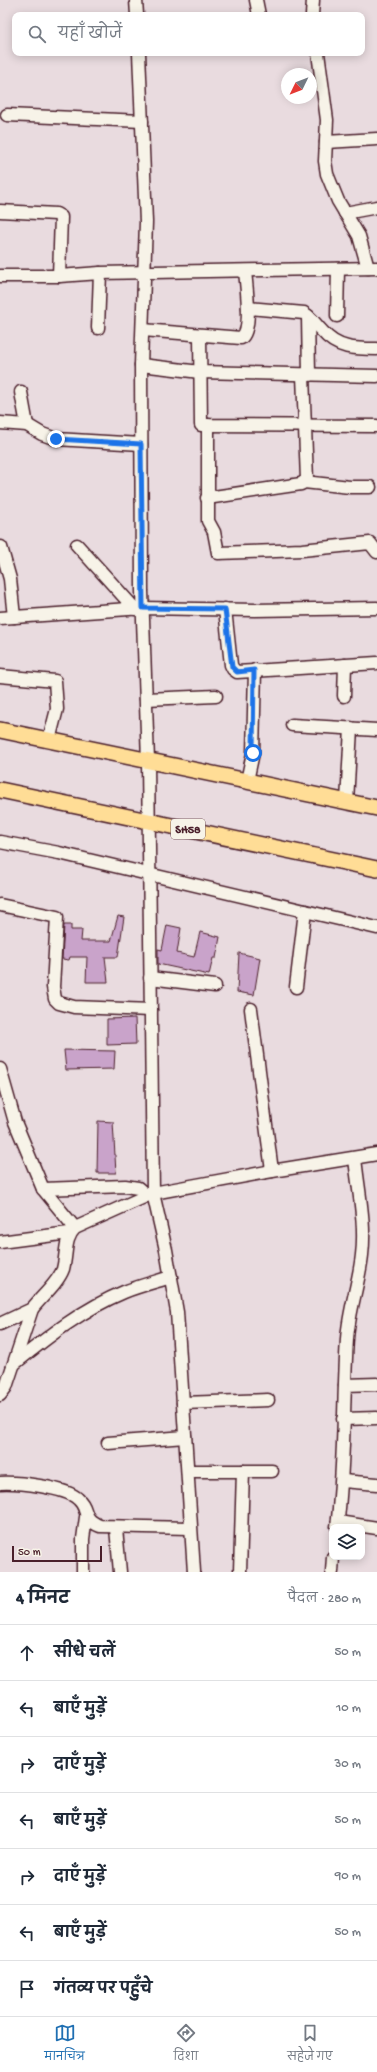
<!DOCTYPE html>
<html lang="hi">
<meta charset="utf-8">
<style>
:root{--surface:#fff;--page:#f2f2f3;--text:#1f2937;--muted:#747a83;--line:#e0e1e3;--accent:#1f6fb2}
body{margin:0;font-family:"Gochi Hand","Playpen Sans Deva",sans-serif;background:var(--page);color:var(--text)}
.controls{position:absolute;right:12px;bottom:12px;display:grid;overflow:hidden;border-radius:8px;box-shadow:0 2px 10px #0003}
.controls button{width:36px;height:36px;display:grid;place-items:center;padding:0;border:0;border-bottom:1px solid var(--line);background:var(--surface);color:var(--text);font:20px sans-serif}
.compass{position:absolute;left:281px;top:68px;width:36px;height:36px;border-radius:50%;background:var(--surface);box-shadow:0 2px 10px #0003;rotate:227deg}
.scale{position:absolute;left:12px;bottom:10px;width:90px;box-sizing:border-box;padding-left:4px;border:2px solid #4a1f2b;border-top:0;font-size:11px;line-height:14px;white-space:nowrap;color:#4a1f2b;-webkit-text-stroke:3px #f7f3e8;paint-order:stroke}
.stop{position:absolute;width:12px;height:12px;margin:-9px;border:3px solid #1a73e8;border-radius:50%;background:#fff}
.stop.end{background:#1a73e8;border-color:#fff;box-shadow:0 1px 4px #0008}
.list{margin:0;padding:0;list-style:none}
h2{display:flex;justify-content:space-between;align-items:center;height:52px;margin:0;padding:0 16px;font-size:17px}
h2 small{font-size:13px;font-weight:400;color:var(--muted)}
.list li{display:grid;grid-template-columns:26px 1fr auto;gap:12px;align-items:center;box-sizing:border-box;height:56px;padding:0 16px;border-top:1px solid var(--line)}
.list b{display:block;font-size:15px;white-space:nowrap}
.list em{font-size:13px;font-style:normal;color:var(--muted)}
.icon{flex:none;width:22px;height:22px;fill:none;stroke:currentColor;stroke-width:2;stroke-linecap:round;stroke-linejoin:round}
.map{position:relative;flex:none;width:377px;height:1572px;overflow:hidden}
.search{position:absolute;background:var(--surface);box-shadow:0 2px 10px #0003;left:12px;right:12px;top:12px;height:44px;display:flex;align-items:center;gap:10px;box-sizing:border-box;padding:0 14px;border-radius:8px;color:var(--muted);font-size:15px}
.sheet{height:444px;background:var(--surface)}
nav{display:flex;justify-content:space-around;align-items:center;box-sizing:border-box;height:56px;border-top:1px solid var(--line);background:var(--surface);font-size:11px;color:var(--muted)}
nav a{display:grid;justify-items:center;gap:2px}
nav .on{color:var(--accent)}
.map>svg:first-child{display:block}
</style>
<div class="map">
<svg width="377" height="1572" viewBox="0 0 377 1572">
<rect width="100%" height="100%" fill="#e9dbdf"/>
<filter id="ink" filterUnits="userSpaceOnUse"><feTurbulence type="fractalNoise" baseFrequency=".025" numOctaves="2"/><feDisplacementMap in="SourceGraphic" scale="8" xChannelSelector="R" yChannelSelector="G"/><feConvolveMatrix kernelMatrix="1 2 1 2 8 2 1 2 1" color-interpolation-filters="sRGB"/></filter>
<g filter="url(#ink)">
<g fill="#c9a3ca" stroke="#4a1f2b">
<path d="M118,916L124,917L118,957H105L108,982H86L87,957H70L69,960L62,959L64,925H71V930H82L81,941H111Z"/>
<path d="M167,925L181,928L177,953L194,957L200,932L220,937L216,958H213L209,975L158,964V949L162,950Z"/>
<path d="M239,953L260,958L254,995L237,992Z"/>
<path d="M135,1018L136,1044L107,1045V1019Z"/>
<path d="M64,1050L115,1051L114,1069L66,1070Z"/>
<path d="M98,1121L113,1122L116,1173H97Z"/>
</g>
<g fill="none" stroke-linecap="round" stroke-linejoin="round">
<g stroke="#4a1f2b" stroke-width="15">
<g id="minor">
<path d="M136,0L137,15"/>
<path d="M256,0L259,15"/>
<path d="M312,15L313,0"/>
<path d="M139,53L146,222L141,365L142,591L148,761L153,1193L166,1250L177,1312L194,1572"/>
<path d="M318,53L327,120L325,161L327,174L338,201L359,236L368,268"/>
<path d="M7,115L142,121"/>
<path d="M326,142L377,139"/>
<path d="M0,211L56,214L61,217L59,276"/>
<path d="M345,213L377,207"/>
<path d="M0,276H59L100,273L377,268"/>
<path d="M248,308L304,313C312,318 316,325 322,331C337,349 355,349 377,349"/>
<path d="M308,316L309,375"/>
<path d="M337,316L338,269"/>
<path d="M98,328L100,273"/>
<path d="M143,330L241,338C253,330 246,284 245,271"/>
<path d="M200,335L201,425L377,426"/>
<path d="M141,365L200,372L377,376"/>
<path d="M21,392L27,425"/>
<path d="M0,423L27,425L42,434L56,439L141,444"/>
<path d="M208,425V521L214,532L218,553L302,550L370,543L377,552"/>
<path d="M304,482L350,487H370"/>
<path d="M207,498L301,484L307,480L303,375"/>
<path d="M77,545L135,609"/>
<path d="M1,547L10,579L14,617"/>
<path d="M225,609L231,665L233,669L237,672L377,663"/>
<path d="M0,618L143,608L255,610L377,608"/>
<path d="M0,676L55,681L57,709L49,740"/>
<path d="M344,696L345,665"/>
<path d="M146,699L216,696"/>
<path d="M292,725L377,730"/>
<path d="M247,781L253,753L255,670"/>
<path d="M347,802L351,728"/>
<path d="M0,842L59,853L377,928"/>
<path d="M0,905L57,917L53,987L55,999L59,1003L74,1007L151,1010"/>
<path d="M150,978L215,986"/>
<path d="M296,987L305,911"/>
<path d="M251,1009L272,1171"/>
<path d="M0,1069L15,1122L43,1189L75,1228"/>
<path d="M43,1189L125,1186L138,1188L146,1195"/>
<path d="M0,1242L69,1233"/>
<path d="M0,1324L32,1309"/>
<path d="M14,1364C49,1336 83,1309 124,1292C139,1286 155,1282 171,1277"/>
<path d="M345,1385L377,1384"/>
<path d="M0,1395L6,1387L32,1309C41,1297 58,1283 63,1269C67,1255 64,1238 75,1228L153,1193L272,1171L377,1154"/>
<path d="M183,1403L268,1400"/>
<path d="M343,1419L377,1418"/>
<path d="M108,1443L185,1437"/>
<path d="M188,1471H272"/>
<path d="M343,1481L377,1484"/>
<path d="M0,1483C17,1482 66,1487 78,1499C90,1509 80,1518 100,1526L190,1528"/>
<path d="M338,1522L377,1528"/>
<path d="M337,1527C345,1464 343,1401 347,1339C349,1310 359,1283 362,1255C366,1223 358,1189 355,1158"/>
<path d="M116,1528L120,1572"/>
<path d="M83,1572V1539L86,1517"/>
<path d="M240,1572L243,1471"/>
<path d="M332,1572L333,1557"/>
</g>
</g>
<g stroke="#4a1f2b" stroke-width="18">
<g id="major">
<path d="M0,730L377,808"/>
<path d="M0,790L377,869"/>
</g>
</g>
<use href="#minor" stroke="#f7f3e8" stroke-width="12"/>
<use href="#major" stroke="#ffdd96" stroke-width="15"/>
</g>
</g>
<g fill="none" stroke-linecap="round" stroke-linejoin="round" filter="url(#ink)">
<path stroke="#1a73e8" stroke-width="5" d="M56,439L141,444L143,608L225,609L232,667L237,672L254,670L253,753"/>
</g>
<g text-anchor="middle" stroke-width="3" stroke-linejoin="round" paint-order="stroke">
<rect fill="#f7f3e8" stroke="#7e5f64" stroke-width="1" x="171" y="819" width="34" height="20" rx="3"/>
<g font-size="12" font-weight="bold" fill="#4a1f2b">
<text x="188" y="833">SH58</text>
</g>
</g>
</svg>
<div class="controls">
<button><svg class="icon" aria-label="layers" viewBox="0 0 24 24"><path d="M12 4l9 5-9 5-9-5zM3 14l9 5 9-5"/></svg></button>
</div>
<svg class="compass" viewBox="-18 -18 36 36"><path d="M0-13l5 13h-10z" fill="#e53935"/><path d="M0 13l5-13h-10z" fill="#747a83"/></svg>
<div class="scale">50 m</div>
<div class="stop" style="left:253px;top:753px"></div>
<div class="stop end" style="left:56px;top:439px"></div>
<div class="search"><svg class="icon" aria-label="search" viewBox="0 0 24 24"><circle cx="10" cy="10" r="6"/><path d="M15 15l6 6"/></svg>यहाँ खोजें</div>
</div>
<section class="sheet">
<h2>4 मिनट<small>पैदल · 280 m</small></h2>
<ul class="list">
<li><svg class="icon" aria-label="ahead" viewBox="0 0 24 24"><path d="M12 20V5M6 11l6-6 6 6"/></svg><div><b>सीधे चलें</b></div><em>50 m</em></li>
<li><svg class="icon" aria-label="left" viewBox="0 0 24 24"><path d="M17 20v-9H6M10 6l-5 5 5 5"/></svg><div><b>बाएँ मुड़ें</b></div><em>10 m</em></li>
<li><svg class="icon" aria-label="right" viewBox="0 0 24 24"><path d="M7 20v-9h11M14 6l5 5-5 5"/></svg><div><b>दाएँ मुड़ें</b></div><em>30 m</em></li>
<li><svg class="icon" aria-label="left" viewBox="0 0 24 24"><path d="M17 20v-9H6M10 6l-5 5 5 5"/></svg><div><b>बाएँ मुड़ें</b></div><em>50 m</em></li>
<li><svg class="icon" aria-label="right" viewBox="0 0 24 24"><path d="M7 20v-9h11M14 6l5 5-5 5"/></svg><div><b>दाएँ मुड़ें</b></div><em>90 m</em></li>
<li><svg class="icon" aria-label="left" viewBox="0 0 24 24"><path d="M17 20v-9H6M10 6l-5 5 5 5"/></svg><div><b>बाएँ मुड़ें</b></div><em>50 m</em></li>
<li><svg class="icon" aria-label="arrive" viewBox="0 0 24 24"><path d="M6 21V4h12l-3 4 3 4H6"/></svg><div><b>गंतव्य पर पहुँचे</b></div></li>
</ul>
</section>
<nav>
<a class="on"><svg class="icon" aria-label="map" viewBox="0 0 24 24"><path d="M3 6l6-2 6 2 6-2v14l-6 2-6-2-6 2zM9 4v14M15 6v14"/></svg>मानचित्र</a>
<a><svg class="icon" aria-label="directions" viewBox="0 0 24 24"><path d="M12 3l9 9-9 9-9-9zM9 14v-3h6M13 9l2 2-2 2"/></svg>दिशा</a>
<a><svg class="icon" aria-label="saved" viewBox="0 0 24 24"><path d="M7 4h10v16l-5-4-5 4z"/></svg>सहेजे गए</a>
</nav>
